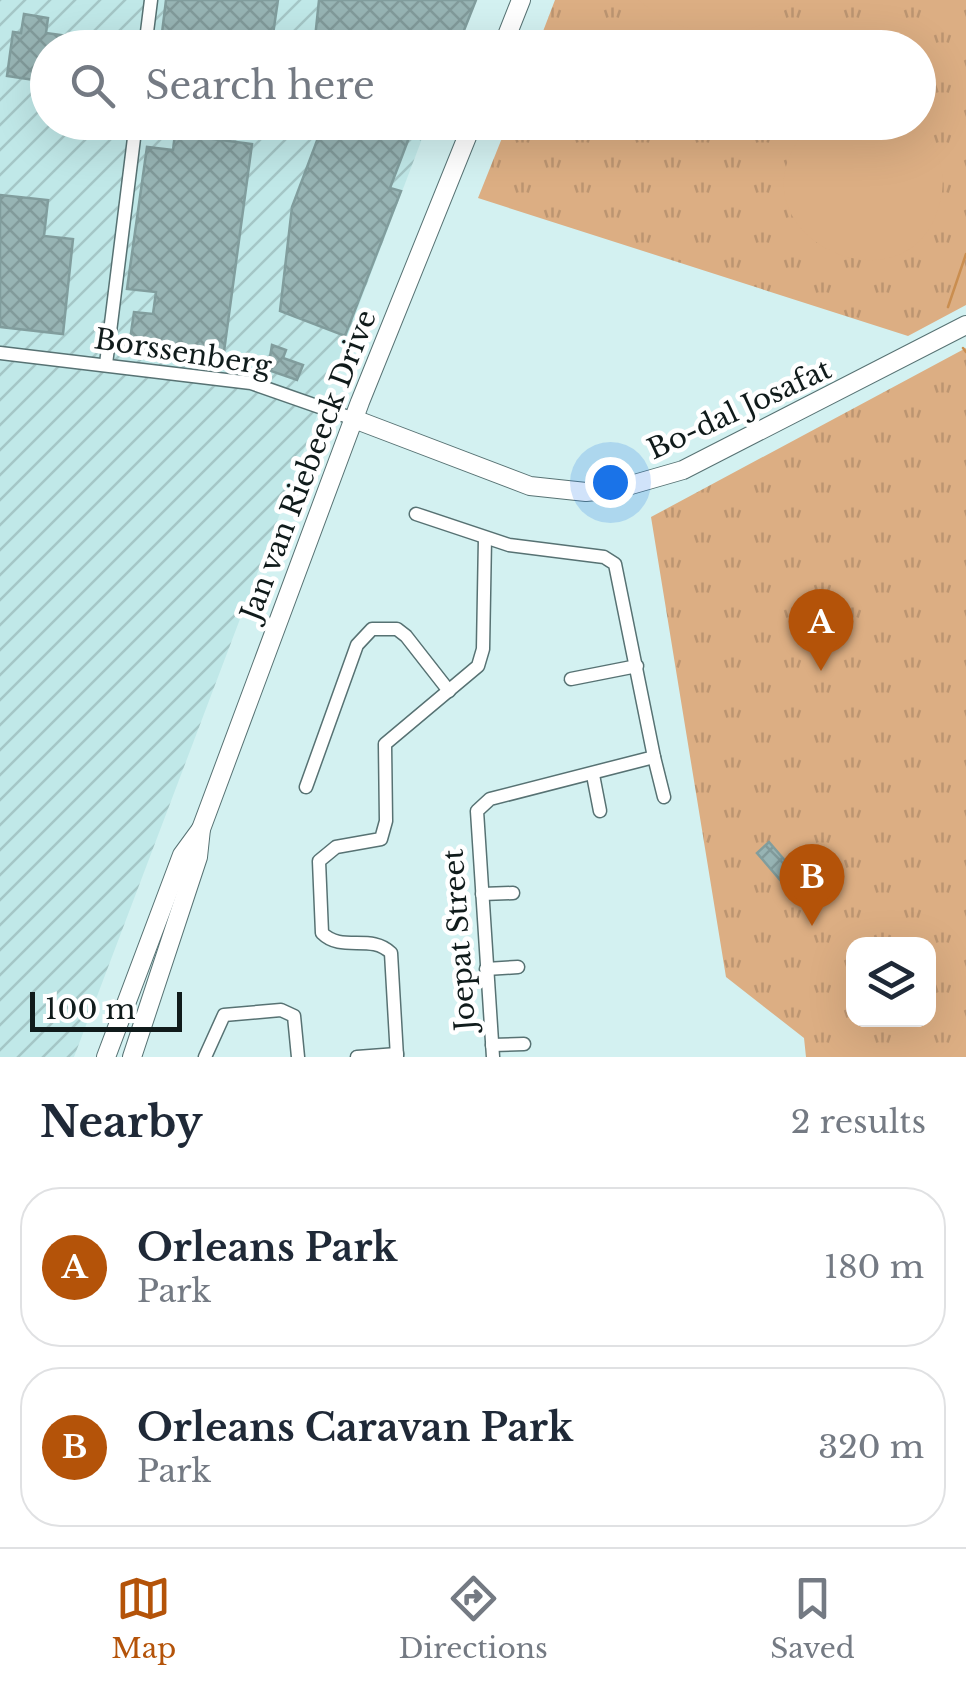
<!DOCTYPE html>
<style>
:root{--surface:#fff;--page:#f2f2f3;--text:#1f2937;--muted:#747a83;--line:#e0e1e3;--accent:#b45309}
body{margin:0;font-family:"Libre Baskerville",serif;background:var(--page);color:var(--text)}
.controls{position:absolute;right:30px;bottom:30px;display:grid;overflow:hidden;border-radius:20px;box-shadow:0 10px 40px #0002}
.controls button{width:90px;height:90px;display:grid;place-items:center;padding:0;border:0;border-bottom:2px solid var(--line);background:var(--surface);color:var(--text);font:50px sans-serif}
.scale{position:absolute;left:30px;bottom:25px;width:152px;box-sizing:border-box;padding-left:10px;border:5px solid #101b1b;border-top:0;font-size:28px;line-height:35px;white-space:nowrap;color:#101b1b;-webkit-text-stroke:8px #fff;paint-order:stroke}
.you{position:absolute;left:610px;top:482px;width:35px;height:35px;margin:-25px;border:8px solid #fff;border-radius:50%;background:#1a73e8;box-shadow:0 0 0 15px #1a73e833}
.badge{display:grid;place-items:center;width:65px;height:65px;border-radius:50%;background:var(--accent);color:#fff;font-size:32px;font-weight:700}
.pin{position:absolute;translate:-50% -82px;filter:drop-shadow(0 2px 5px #0008)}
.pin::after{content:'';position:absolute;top:52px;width:35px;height:30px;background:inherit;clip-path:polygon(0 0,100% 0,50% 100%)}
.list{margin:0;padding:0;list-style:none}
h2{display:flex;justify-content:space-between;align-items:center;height:130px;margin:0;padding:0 40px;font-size:42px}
h2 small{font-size:32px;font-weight:400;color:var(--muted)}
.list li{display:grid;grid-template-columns:65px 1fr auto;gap:30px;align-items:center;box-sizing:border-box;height:160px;margin:0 20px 20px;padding:0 20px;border:2px solid var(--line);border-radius:40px}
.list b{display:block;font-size:38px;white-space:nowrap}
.list p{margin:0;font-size:32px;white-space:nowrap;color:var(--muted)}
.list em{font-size:32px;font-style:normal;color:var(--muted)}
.icon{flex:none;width:55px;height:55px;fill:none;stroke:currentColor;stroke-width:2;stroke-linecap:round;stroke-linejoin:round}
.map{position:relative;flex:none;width:966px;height:1057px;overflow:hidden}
.search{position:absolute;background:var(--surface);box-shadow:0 10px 40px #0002;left:30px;right:30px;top:30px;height:110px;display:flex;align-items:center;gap:25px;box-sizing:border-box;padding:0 35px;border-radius:55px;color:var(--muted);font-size:38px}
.sheet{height:490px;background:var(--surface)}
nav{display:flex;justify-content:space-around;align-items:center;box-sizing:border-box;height:140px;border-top:2px solid var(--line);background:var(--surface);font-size:28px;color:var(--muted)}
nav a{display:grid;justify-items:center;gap:5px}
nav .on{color:var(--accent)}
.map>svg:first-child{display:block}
</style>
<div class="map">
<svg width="966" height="1057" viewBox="0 0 966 1057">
<defs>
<pattern id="industrial-furrows" width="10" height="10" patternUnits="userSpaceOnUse" patternTransform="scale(2.5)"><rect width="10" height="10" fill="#c0e8e8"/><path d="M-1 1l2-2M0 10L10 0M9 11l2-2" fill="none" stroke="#a4c6c6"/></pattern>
<pattern id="grass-tufts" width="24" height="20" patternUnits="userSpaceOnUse" patternTransform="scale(2.5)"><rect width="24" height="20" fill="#dcae83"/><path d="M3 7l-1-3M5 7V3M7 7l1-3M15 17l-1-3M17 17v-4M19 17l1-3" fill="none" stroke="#bc9571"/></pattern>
<pattern id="building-cross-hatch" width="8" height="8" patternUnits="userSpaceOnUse" patternTransform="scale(2.5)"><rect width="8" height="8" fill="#97b4b4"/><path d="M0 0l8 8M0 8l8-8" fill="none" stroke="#819a9a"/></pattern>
</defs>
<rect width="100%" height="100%" fill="#d3f1f1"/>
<path fill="url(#industrial-furrows)" d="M0,0H474L456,47L48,48V122L428,123L74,1057H0Z"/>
<g fill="url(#grass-tufts)" fill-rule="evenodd">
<path d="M555,0H966V305L908,336L478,198L508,123L918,122V48L537,47Z"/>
<path d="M966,348V1057H806L804,1038L726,977L651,517ZM854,944H928V1019H854Z"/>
</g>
<g fill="#dcae83">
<path d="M638,0H797C744,48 692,42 638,0Z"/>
<path d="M915,123C936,142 947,169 941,198C915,327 710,232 812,123Z"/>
</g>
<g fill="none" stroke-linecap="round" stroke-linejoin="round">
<g stroke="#ca8e50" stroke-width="2.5">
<path d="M948,307L966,254"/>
<path d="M963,348L966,352"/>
</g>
</g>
<g fill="url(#building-cross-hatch)" stroke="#819d9d" stroke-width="2.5">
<path d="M166,0H278L271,48H189L191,37L162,33Z"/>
<path d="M319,0H476L457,48H337L339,34L334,31L328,48H314Z"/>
<path d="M24,14L48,18L46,33L119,43L118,48H48V82L7,76L13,32L21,33Z"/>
<path d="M179,122H260L258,135Z"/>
<path d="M324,122H427L420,139L410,135L390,188L401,191L345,336L280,311L292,207Z"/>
<path d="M175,134L252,144L223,359L132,347L131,355L123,354L119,345L120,339L130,340L134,312L153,314L156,292L127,289L147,147L173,150Z"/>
<path d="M0,195L48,200L44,236L73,239L63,334L0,327Z"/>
<path d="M272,345L286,350L283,358L303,365L297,380L268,370Z"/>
<path d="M769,842L794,871L781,881L757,853Z"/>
</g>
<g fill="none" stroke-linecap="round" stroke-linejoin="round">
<g stroke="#577273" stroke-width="15">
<g id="street">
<path d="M145,48L151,0"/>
<path d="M0,353L251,383L354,419"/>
<path d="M106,364L136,122"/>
<path d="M416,514L509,545L604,557L615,564L654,757L490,799L477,811L493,1057"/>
<path d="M571,679L637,666"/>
<path d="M654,757L664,797"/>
<path d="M593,775L600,811"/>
<path d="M306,787L357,645L372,629H397L406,636L449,691"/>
<path d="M482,894L513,893"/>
<path d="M486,969L518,967"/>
<path d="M492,1045L524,1044"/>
<path d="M205,1057L224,1015L281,1010L294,1016L298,1057"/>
<path d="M357,1057L397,1054"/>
<path d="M397,1057L391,953C371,933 342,953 322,933L319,861L336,847L381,839L386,821L385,744L478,666L483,649L485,538"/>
</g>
</g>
<g stroke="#577273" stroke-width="20">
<g id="secondary">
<path d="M502,48L521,0"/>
<path d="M354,419L530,486L586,492L617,489L683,470L966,325"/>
<path d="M106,1057L182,855L201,829"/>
<path d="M132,1057L198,857L201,829L360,402L473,122"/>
</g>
</g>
<use href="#street" stroke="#fff" stroke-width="12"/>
<use href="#secondary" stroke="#fff" stroke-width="18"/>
</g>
<g text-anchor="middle" stroke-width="9" stroke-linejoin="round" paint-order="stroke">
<g font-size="28" fill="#101b1b" stroke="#fff">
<text transform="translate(183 352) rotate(9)" y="10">Borssenberg</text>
<text transform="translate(739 409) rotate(-25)" y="10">Bo-dal Josafat</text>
<text transform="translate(308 465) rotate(-69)" y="10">Jan van Riebeeck Drive</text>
<text transform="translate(459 940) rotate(-94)" y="10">Joepat Street</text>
</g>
</g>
</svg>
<div class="controls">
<button><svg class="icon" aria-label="layers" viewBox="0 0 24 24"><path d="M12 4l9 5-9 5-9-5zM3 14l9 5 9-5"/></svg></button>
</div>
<div class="scale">100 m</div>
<div class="you"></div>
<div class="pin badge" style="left:821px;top:671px">A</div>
<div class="pin badge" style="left:812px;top:926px">B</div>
<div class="search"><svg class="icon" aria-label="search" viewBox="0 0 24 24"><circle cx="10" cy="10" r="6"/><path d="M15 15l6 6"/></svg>Search here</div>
</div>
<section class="sheet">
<h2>Nearby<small>2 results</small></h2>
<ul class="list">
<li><span class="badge">A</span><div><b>Orleans Park</b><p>Park</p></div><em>180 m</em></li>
<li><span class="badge">B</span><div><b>Orleans Caravan Park</b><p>Park</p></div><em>320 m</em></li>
</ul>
</section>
<nav>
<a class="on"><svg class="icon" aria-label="map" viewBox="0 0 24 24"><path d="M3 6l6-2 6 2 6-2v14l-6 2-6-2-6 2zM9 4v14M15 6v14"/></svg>Map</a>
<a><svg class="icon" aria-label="directions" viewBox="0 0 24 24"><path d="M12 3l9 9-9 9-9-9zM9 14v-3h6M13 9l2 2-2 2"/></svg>Directions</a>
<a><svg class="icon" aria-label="saved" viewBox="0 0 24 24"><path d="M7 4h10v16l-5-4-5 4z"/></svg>Saved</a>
</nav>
